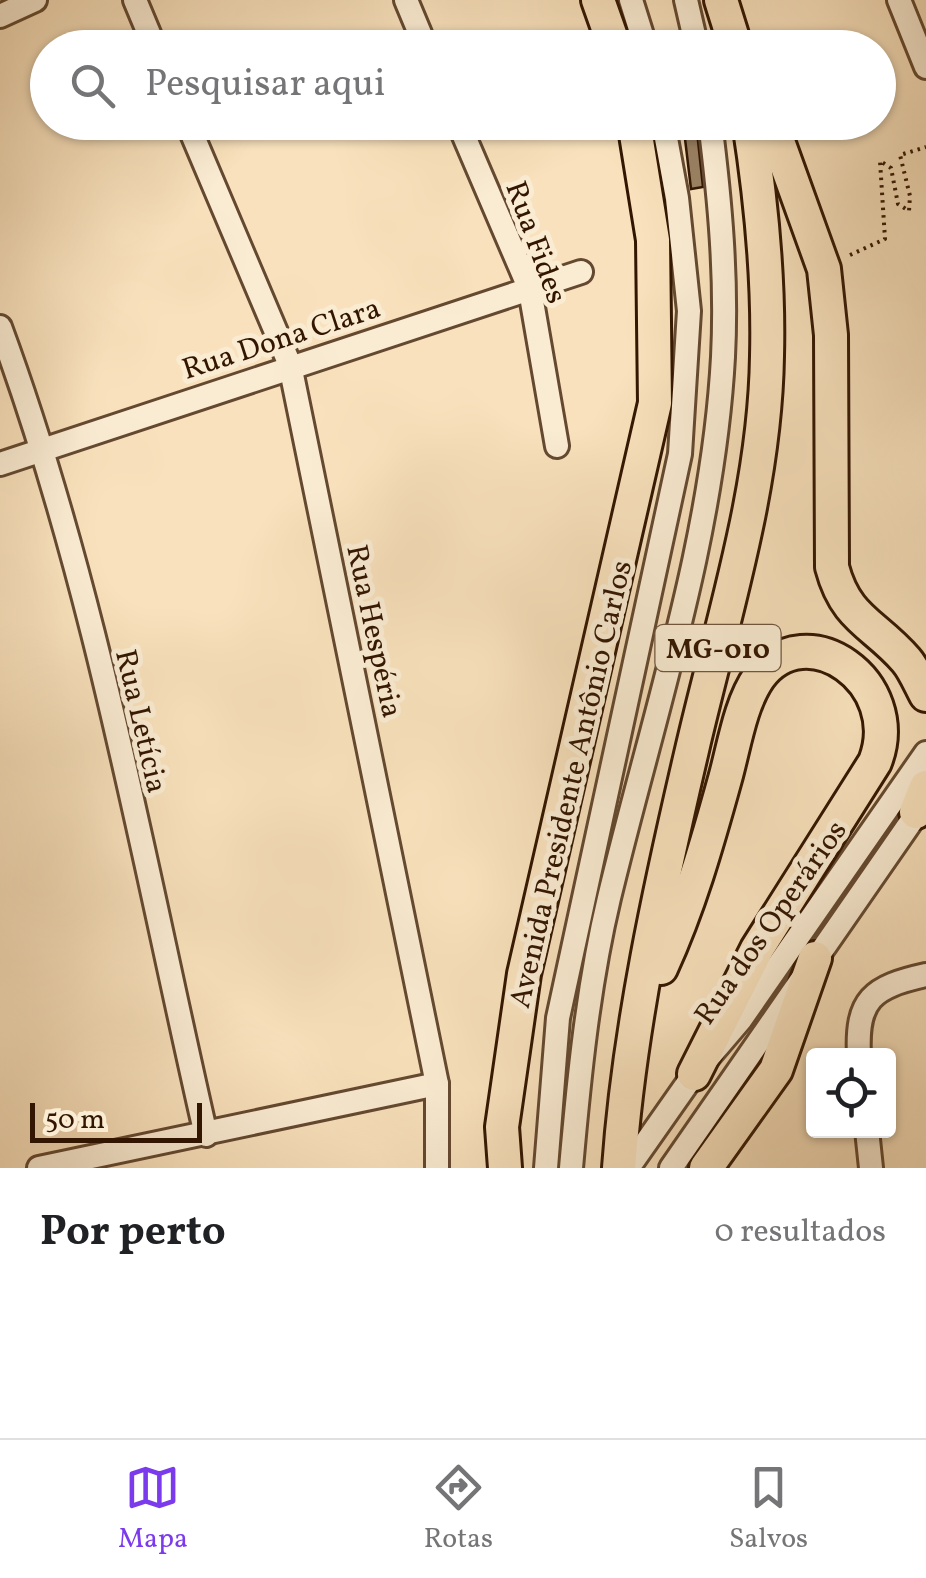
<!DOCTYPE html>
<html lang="pt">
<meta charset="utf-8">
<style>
:root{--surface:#fff;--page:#f2f2f2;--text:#202124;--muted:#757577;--line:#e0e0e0;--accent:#7c3aed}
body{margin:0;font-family:Vollkorn,serif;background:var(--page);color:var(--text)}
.controls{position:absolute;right:30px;bottom:30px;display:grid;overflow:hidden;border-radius:10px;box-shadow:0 2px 8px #0004}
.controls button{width:90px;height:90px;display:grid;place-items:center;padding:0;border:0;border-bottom:2px solid var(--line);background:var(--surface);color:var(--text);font:50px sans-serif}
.scale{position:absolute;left:30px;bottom:25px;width:172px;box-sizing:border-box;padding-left:10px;border:5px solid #331601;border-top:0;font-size:28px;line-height:35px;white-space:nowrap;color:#331601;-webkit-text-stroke:8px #faecd3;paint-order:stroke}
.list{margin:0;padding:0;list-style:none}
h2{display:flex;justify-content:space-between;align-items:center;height:130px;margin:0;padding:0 40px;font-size:42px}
h2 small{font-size:32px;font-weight:400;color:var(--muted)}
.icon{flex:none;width:55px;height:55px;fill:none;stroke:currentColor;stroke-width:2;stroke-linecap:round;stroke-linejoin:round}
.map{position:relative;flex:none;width:926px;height:1168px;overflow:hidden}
.search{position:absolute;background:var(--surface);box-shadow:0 2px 8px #0004;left:30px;right:30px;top:30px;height:110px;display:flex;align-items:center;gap:25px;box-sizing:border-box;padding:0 35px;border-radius:55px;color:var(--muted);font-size:38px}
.sheet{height:270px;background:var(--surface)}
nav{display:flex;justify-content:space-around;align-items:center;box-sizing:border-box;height:140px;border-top:2px solid var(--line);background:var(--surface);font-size:28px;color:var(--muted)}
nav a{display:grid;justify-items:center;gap:5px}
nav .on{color:var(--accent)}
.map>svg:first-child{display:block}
</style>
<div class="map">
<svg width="926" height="1168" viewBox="0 0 926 1168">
<rect width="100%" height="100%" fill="#f8e1bc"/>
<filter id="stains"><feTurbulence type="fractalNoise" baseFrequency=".002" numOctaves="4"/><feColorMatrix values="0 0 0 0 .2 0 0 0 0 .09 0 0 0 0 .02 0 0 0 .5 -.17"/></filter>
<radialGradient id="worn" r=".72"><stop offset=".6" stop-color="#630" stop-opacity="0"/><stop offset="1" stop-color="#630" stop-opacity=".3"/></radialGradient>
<path fill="#998062" stroke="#331601" stroke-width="2.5" d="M683,122H696L703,187L691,189Z"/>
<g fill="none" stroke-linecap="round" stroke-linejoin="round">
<g stroke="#644930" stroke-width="28">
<g id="minor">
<path d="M135,0L155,48"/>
<path d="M406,0L426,48"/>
<path d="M631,0L646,48"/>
<path d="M686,0L697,48"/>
<path d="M899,0L926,67"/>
<path d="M0,16L35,0"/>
<path d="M187,122L290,365L437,1084V1168"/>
<path d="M458,122L530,290L557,446"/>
<path d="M0,327C96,587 144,865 206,1135"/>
<path d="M0,464L581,272"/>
<path d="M859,1056C856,999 872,987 926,975"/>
<path d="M867,1130L871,1168"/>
<path d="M39,1168L437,1084"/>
<path d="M546,1168L558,1018L680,454L689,311L677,198L663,122"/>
<path d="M571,1168C579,1078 588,986 609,898C652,719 713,542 723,357C727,278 720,201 710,122"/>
<path d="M628,1168L694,1074L741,1019L926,753"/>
<path d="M671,1168L924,803"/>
</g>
</g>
<g stroke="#331601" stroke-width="38">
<g id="highway">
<path d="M598,0L615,48"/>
<path d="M721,0L736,48"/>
<path d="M771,122L824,269L831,335L832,567C846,620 874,623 906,660C914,669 920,684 926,695"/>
<path d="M916,812L926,787"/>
<path d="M661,968C689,907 707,844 725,779C734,747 740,704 759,677C806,613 906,682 875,762L757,949L694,1074"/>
<path d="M505,1168L502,1127L524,974L655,403L653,240L634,122"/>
<path d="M619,1168C629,1028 660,887 692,750C722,620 765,491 767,356C769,279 761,199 749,122"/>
<path d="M706,1168L776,1070L815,958"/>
</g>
</g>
<path stroke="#331601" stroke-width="4" stroke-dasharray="2.5 5" stroke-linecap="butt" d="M850,255L885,239L880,161L891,168L898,204L909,211L910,196L900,155L926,147"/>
<use href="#minor" stroke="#faecd3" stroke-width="22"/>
<use href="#highway" stroke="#f8e1bc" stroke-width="32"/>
</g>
<g text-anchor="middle" stroke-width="10" stroke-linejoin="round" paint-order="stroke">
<rect fill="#faecd3" stroke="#6f5640" stroke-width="2.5" x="655.5" y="625" width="125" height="46" rx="8"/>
<g font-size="28" font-weight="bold" fill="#331601">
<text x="718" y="658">MG-010</text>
</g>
<g font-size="30" fill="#331601" stroke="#faecd3">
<text transform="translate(537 242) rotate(70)" y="10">Rua Fides</text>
<text transform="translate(281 338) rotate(-18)" y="10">Rua Dona Clara</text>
<text transform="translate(375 631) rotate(78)" y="10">Rua Hespéria</text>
<text transform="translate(142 721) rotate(77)" y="10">Rua Letícia</text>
<text transform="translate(570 784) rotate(-77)" y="10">Avenida Presidente Antônio Carlos</text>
<text transform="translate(770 922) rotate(-55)" y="10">Rua dos Operários</text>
</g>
</g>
<rect width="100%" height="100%" filter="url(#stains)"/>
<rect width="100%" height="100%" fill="url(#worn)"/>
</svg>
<div class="controls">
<button><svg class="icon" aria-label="locate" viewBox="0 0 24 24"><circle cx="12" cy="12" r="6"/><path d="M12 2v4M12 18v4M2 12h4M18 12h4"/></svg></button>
</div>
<div class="scale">50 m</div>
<div class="search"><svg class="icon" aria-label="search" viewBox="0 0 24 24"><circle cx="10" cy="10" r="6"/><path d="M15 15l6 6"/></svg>Pesquisar aqui</div>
</div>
<section class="sheet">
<h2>Por perto<small>0 resultados</small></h2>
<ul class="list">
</ul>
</section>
<nav>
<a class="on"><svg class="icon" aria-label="map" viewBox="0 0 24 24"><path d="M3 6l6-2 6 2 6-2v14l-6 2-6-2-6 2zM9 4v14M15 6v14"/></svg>Mapa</a>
<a><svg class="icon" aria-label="directions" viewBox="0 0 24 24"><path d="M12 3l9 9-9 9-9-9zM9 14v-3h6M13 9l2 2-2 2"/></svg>Rotas</a>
<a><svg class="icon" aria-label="saved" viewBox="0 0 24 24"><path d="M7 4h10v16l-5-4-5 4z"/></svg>Salvos</a>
</nav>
